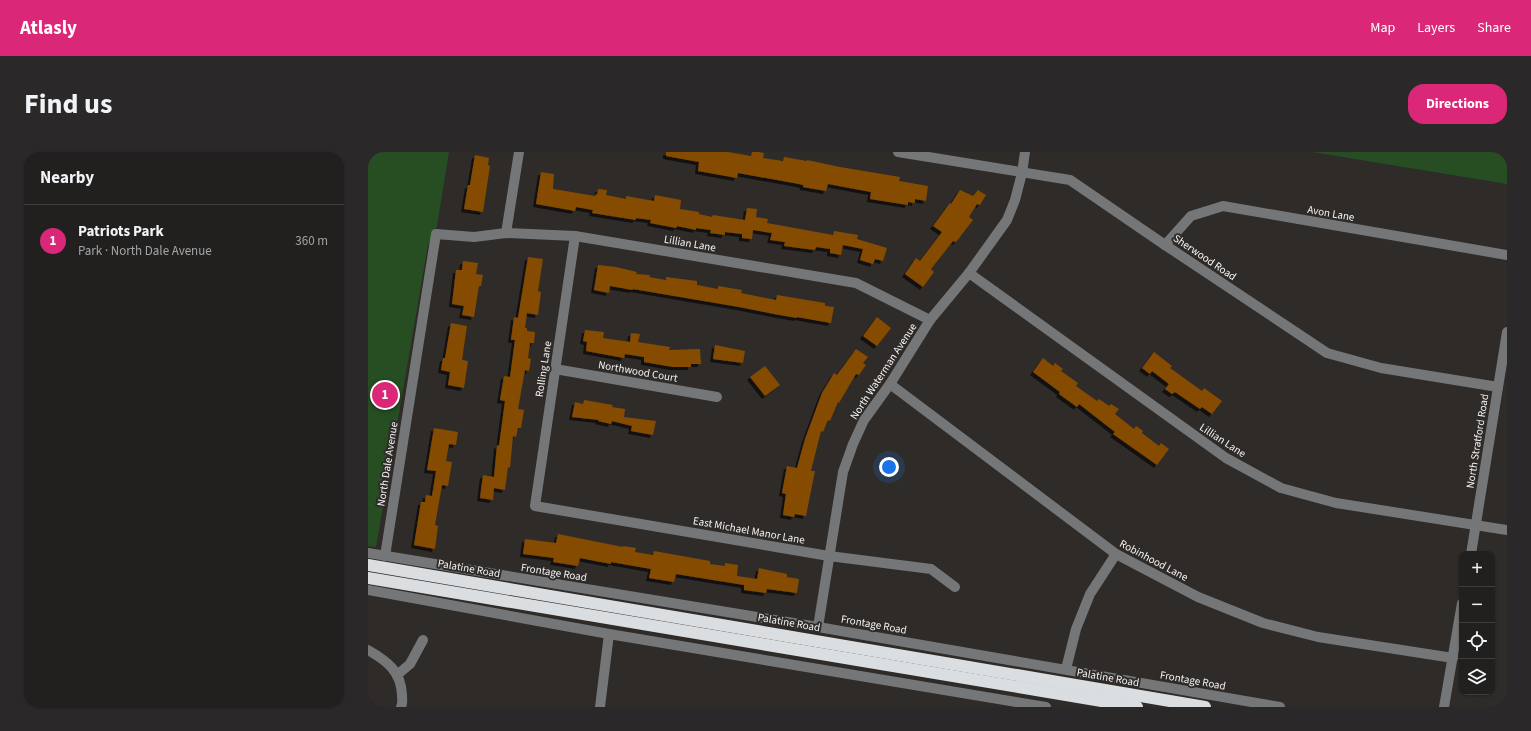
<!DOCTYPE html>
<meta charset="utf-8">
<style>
:root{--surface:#22201f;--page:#2a2828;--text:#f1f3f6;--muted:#a2a3a4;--line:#3f3e3d;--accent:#db2777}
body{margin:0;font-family:"Source Sans 3",sans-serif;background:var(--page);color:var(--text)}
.controls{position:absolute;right:12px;bottom:12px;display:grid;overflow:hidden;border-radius:8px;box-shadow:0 1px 3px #0004}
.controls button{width:36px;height:36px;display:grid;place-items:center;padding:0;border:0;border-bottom:1px solid var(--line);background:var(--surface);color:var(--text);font:20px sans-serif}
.you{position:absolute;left:521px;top:315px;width:14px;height:14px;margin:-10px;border:3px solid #fff;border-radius:50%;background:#1a73e8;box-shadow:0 0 0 6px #1a73e833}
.badge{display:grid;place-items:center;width:26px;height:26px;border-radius:50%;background:var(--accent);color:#fff;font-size:13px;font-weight:700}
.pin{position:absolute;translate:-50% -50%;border:2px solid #fff;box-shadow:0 1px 4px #0006}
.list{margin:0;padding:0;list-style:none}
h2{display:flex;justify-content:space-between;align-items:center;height:52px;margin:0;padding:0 16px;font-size:17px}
h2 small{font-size:13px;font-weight:400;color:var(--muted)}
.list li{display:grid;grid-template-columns:26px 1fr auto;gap:12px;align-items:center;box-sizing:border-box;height:72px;padding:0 16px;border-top:1px solid var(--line)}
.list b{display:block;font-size:15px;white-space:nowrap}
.list p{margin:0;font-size:13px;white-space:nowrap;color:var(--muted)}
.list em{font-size:13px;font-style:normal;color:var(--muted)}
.icon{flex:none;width:22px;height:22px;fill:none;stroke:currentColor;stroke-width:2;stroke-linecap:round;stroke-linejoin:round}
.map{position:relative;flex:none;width:1139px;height:555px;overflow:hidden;border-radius:16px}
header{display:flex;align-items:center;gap:24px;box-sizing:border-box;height:56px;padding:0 20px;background:var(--accent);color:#fff}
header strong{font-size:19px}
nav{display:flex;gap:22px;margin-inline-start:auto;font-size:14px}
.intro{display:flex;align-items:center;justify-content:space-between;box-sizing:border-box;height:96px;padding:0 24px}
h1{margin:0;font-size:28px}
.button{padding:10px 18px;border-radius:16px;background:var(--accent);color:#fff;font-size:14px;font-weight:700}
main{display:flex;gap:24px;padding:0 24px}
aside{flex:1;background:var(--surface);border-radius:16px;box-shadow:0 1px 3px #0004}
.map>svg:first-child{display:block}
</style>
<header>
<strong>Atlasly</strong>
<nav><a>Map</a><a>Layers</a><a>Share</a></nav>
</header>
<div class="intro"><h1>Find us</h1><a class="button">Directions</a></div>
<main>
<aside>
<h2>Nearby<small></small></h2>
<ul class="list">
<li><span class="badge">1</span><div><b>Patriots Park</b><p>Park · North Dale Avenue</p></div><em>360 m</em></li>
</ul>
</aside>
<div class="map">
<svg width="1139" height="555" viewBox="0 0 1139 555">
<defs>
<filter id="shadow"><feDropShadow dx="-3" dy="3" stdDeviation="0" flood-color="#0009"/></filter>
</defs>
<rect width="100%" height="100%" fill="#2e2b29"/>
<g fill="#274d23">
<path d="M0,0H81L69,74L60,93L8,395L0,394Z"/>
<path d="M944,0H1139V32Z"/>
</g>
<g fill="#854c03" filter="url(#shadow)">
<path d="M298,0H360L383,4L384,0H390L396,1L395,6L415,9L416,5L439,9V8L472,15L532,25L531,29L560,34L558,49L547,47V51L540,50V53L502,47L503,40L460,32L458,39L435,35V33L431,32L370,21L369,26L330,19L331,10L298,4Z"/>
<path d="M107,3L121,6L120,13L122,14L115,60L96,57L100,33H102Z"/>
<path d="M173,20L186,22L185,37L227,44L228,42L229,43L230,37L239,38L238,43L258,47V44L286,49L287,43L313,48L312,57L331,60V62L344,65L345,63L377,68L379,56L389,57L388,65L400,67L399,71L465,83L466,79L490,83L489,87L519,96L515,109L507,107L505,112L492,108L495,97L475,93L473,103L462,101V97L448,95L447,98L416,94L417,90L402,88L404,81L385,78L384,87L374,86V82L357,80V83L342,81L343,78L328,76V78L309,74L308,76L282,71L283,68L268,66V68L224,61L225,58L208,55L207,59L168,52Z"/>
<path d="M592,38L605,44L610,38L618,43L612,53L609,52L601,65L605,68L588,90L585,89L563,117L566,120L555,135L537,122L548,106L552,109L574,80L565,74L582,51L583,52Z"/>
<path d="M160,105L175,107L170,139L173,140L170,163L159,161L157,176H159V179L167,180L166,191H162L160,206L163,207L161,219L157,218L150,257L156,258L153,276H150L148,285L145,284L142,316L140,315L137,338L126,336L125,348L112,346L115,323L126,325L129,293L131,294L137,249L132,248L136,224L142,225L147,188H143L146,165L150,166Z"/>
<path d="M95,109L110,111L108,122L115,123L113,134H111L106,165L94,163L96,154L84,152L88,118H94Z"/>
<path d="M230,113L248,115L269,120L268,122L282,123L281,125L298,128V125L329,129V133L350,137V134L374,138L373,141L408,148L409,143L457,151V154L466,155L463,171L429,165V166L406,162L371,155L265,137V138L242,134L241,141L226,138Z"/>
<path d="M509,165L523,176L509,194L495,184Z"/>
<path d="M83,171L99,174L94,208L100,209L96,236L80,233L82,220L73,218L75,206H77Z"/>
<path d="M217,178L236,180L235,186L262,190L263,181L272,182L270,190L302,195L301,198L332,197L333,212H323V215H305L276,210V205L257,202L256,206L218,199L219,190L215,189Z"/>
<path d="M347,193L377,199L375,211L345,207Z"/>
<path d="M488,197L500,205L495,211L498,213L491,223L488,222L471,251L470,250L462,269L460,268L455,280L453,279L443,319H447L438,364L427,362L426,365L415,363L418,342L414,341L419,314L429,316L437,287L454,241L466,221L469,223Z"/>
<path d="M786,200L804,214L802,216L834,239L836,236L854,249L844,262L834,255L832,257L807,240L804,242L797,237L801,232L784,219L782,222L774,216Z"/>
<path d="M675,206L685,214L687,211L695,217L693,219L710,231L708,234L729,249L731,247L741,254L743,252L751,257L747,262L766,277L768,274L775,279L774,281L791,294L793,291L801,297L789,313L745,282L747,280L711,252L709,255L691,242L692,240L665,220Z"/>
<path d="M397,214L412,233L397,244L382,225Z"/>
<path d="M216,248L245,253L244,255L257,257L256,265L288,269L285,283L263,279L264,274L244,269L243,272L230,269L231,268L204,265L207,250L215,252Z"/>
<path d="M66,276L90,280L88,293L81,292L78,309L84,310L80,334L74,333L67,373L70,374L67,397L46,393L53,350H57L58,343L64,344L68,319L59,318Z"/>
<path d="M190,382L255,395V394L268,396L267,400L285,403L286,399L342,409V412L357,414V411L370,413L369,424L389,427L391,416L419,422V425L431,427L429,441L399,437L398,441L376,438V433L308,422L306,430L281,426L283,417L243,410V412L212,406L210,414L185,410L186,406L155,402L157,387L188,391Z"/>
</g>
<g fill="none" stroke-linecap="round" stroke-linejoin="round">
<g stroke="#757677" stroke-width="10">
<path d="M530,0L702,28L797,93L959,201L1013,216L1130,235"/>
<path d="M138,81L151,0"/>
<path d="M207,84L167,354L461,404L563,417L587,435"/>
<path d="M797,93L823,64L855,54L1139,103"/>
<path d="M601,121L858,306L913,336L968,351L1139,378"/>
<path d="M187,217L349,245"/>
<path d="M522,232L748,402L830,445L895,471L950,485L1085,506"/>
<path d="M0,401L450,475L912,555"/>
<path d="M1103,402L1139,180"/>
<path d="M17,404L68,82L106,85L138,81L207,84L488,131L562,168"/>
<path d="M0,438L241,482L678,555"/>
<path d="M450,475L475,320L485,292L496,268L522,232L562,168L601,121L639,68L647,48L654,21L657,0"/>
<path d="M0,498C19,509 33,519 34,543C34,547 35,551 33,555"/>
<path d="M698,517L708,477L722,442L748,402"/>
<path d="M29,523L42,512L55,488"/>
<path d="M232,555L241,482"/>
<path d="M1076,555L1094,451"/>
</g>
<g stroke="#dadee1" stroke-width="12">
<path d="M0,413L837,555"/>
<path d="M0,426L769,555"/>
</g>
</g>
<g text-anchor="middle" stroke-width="4" stroke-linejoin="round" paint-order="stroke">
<g font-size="11" fill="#f6f4f3" stroke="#2e2b29">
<text transform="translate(963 61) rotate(10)" y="4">Avon Lane</text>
<text transform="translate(322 91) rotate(10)" y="4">Lillian Lane</text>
<text transform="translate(837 105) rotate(34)" y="4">Sherwood Road</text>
<text transform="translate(175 217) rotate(-81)" y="4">Rolling Lane</text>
<text transform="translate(270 219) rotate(10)" y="4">Northwood Court</text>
<text transform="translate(515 219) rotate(-57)" y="4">North Waterman Avenue</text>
<text transform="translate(855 288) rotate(33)" y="4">Lillian Lane</text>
<text transform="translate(1109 289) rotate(-81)" y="4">North Stratford Road</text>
<text transform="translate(19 312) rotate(-81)" y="4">North Dale Avenue</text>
<text transform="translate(381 378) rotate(10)" y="4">East Michael Manor Lane</text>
<text transform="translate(786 408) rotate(28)" y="4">Robinhood Lane</text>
<text transform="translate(101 416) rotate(10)" y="4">Palatine Road</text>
<text transform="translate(186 420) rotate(9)" y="4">Frontage Road</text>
<text transform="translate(421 470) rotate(10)" y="4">Palatine Road</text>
<text transform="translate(506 472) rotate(10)" y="4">Frontage Road</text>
<text transform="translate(740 525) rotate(10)" y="4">Palatine Road</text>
<text transform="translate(825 528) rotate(10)" y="4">Frontage Road</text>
</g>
</g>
</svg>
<div class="controls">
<button>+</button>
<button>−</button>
<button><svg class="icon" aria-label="locate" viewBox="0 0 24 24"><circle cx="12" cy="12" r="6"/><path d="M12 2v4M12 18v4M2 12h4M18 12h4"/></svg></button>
<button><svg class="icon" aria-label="layers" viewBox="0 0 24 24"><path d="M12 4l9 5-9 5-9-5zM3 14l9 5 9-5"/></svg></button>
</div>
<div class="you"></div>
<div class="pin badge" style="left:17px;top:243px">1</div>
</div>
</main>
